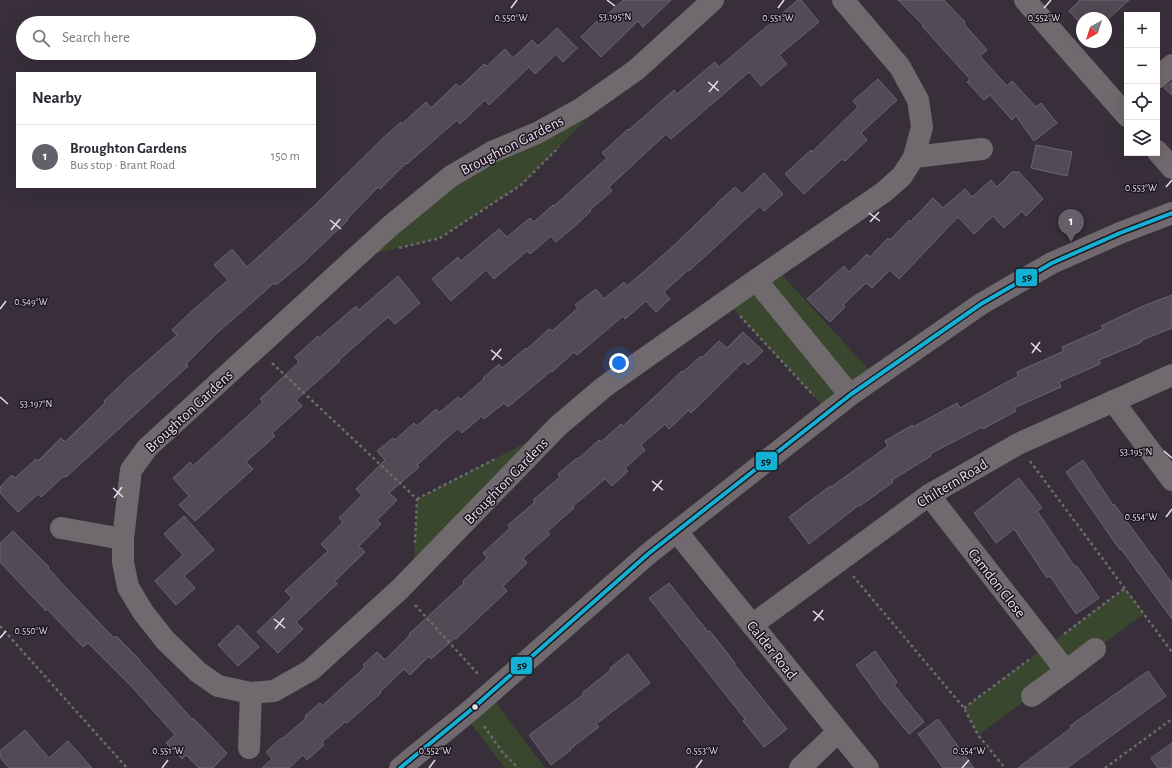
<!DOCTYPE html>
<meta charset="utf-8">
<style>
:root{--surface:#fff;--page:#f7f7f7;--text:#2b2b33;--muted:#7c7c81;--line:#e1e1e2;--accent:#64606a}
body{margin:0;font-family:"Alegreya Sans",sans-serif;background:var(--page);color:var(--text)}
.controls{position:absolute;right:12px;top:12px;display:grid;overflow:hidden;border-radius:0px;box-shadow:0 4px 16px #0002}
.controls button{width:36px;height:36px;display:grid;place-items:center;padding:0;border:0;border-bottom:1px solid var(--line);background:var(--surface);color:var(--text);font:20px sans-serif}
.compass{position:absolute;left:1076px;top:12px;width:36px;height:36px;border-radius:50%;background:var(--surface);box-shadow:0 4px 16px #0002;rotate:219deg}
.you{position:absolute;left:619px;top:363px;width:14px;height:14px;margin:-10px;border:3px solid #fff;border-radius:50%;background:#1a73e8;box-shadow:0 0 0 6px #1a73e833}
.badge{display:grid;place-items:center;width:26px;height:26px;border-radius:50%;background:var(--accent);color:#fff;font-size:13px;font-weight:700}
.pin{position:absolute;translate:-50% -33px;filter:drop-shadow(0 1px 2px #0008)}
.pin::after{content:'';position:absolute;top:21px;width:14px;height:12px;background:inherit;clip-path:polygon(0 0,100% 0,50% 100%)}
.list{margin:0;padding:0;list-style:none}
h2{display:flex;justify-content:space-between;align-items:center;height:52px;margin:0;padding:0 16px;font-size:17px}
h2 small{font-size:13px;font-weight:400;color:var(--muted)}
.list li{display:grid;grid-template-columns:26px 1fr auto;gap:12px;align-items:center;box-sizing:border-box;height:64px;padding:0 16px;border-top:1px solid var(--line)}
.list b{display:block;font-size:15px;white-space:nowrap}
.list p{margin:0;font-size:13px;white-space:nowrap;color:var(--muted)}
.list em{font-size:13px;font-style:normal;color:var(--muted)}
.icon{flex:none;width:22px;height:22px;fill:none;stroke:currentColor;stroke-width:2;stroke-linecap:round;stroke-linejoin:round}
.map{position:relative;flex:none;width:1172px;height:768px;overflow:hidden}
.search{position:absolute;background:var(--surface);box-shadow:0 4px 16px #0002;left:16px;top:16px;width:300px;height:44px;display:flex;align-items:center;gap:10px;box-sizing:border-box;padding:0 14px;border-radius:22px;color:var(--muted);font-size:15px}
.panel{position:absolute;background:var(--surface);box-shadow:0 4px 16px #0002;left:16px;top:72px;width:300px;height:116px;border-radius:0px}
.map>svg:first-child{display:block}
</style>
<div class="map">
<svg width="1172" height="768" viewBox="0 0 1172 768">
<rect width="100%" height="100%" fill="#382f3b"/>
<g fill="#38472d">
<path d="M636,70L521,185L440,238L356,258L389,227Z"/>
<path d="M775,267L871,372L824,407L726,301Z"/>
<path d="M558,426L413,577L417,499Z"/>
<path d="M1125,588L1144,614L978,735L964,708Z"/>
<path d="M489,694L545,768H505L464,715Z"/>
</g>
<g fill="#524b55" stroke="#6c646e">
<path d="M623,0H671L643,27L638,21L601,57L581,37L605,13L607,15Z"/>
<path d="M798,0H801L819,22L779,55L787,64L761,86L749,72L671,139L666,134L609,187L612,191L590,210L591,211L576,225L556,242L551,236L530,254L527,251L494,279L486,270L451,301L432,279L458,257L461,261L499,229L507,237L530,218L534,222L553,205L554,206L607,158L602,153L628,129L629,130L674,90L677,94L715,62L719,67Z"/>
<path d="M898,0H944L965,22L964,24L987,50L980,56L1007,86L1012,81L1036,107L1041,103L1057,123L1034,141L1016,116L1012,120L990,95L984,100L967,82L970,79L922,26L923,25Z"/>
<path d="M1080,0H1129L1106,21V18H1082V25L1069,11Z"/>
<path d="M557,28L577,48L563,62L556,54L535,74L529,67L489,105L485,100L460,124L457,120L407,164L406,163L380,189L378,187L347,219L348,220L304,262L276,285L274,283L215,335L186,364L188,366L66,477L64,476L41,497L38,494L18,512L0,493V487L12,475L15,478L36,459L38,461L61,438L65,442L105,403L104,401L129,377L177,335L172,330L192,311L228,280L214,265L232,249L247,267L311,209L383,138L401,122L402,124L426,102L431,108L456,84L460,87L484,64L487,66L505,49L513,58L532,40L538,46Z"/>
<path d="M878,79L897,100L861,133L867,140L845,161L842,159L804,194L785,174L811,150L812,152L858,107L853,101Z"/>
<path d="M1172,82V95L1164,88Z"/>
<path d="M1036,145L1072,152L1067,176L1031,168Z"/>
<path d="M1012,172H1019L1043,199L1026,216L1022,211L1004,228L993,216L974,234L958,217L899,279L890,270L872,288L866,283L843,305L845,307L830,322L807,299L844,266L849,272L867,254L870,257L888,238L890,240L909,220L910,222L933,198L943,208L965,189L972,197L991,180L997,187Z"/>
<path d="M764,173L783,194L764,211L760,206L689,271L688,270L664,292L670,299L656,312L646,301L625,319L623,316L577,355L574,352L552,372L551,371L508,407L504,403L484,419L482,416L462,433L458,428L417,465L419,467L389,493L397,500L377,520L381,524L359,546L365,552L335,581L337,584L296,622L303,629L278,653L257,632L292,598L285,591L328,551L321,544L343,522L339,518L362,495L356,489L385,460L377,451L393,438L395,440L414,423L417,426L436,409L439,413L458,397L460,400L484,379L483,378L499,364L502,368L526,348L527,349L549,329L552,331L578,308L575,305L596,289L604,299L624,282L627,286L669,250L717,204V203L735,187L742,194Z"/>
<path d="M398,276L420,303L395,324L388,317L339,360L340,361L296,400L302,406L272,433L275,436L246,462L253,469L195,521L179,505L189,496L173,478L190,462L193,466L263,402L260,399L299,362L295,357L318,336L319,338L356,306L359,310Z"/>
<path d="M1172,295V328L1142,340V342L1099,360L1100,364L1059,382L1061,387L1014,408L1016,411L983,429L982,427L930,454L931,456L892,480L893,482L860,506L859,505L809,544L789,517L830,486L831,487L888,446L885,441L912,425L913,427L957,403L960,408L1018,376L1017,372L1064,351L1062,347L1103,329L1101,326L1143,306Z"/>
<path d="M743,332L763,351L748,365L744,361L691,413L689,410L669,429L665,424L641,445L645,450L625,468L628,471L612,486L605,479L573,506L574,508L547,532L550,534L523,558L527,563L503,586L507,591L456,639L455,638L431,659L429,656L410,675L404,669L380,692L381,693L347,723L345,722L322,742L324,745L307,760L303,755L289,768H262L272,759L266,752L281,738L282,739L306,718L305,716L320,703L322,706L365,667L363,665L377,652L385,660L410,635L409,634L464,583L463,581L487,558L483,553L510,528L508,525L535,502L533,500L560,477L558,474L577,458L578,459L599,440L601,442L621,424L623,426L664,388L682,371L683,372L701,356L702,358L719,341L727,348Z"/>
<path d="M1083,460L1113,505L1114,504L1172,583V619L1121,549L1120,550L1066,472Z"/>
<path d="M1019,478L1042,508L1037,511L1075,567L1077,566L1099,598L1076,614L1050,576L1047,578L1014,529L996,543L974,513Z"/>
<path d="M184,516L214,550L184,576L195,588L176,605L155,581L183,555L164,534Z"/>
<path d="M13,531L49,567L48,568L67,589L114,638L116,636L140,660H139L192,719L193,718L227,753L213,768H199L186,755L182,759L166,743L175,735L131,686L88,643L83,647L47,609L46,611L29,593L0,562V543Z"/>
<path d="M669,583L708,632L710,631L735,663L734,664L787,729L764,747L743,721L745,719L649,598Z"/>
<path d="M238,625L259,647L238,666L218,645Z"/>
<path d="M875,651L897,682L894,685L924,722L909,734L881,700L856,665Z"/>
<path d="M628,654L650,683L596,724L599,727L570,749L571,750L551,765L529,735L583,695L582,693L611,670L610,668Z"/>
<path d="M1148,671L1166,696L1067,768H1018L1071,728L1070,726Z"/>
<path d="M938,719L974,768H943L918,734Z"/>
<path d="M25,730L49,758L68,741L92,768H9L0,757V751Z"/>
<path d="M1172,743V768H1158L1151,758Z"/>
</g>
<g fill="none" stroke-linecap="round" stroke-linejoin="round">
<g stroke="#6f696e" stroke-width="2.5" stroke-dasharray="3 3" stroke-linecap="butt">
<path d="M399,248L440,238L521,185L559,147"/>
<path d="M740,316L814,396"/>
<path d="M272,363L417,499L415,543"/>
<path d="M1030,461L1172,652"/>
<path d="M417,499L495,459"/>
<path d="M853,576L964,708L978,735L1005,768"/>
<path d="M415,605L479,675"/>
<path d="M0,626L127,768"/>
<path d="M1064,634L1125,588"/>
<path d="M964,708L1030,659"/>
<path d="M484,726L503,753L518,768"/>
<path d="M1105,768L1172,719"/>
</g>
<g stroke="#70696d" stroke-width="22">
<path d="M713,0L636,70L582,108L537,133L492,152L450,177L389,227L147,448L131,470L123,539V562L128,587L143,612L165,640L198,672L218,686L251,693L274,691L311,670L400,589L558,426L604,387L756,280L884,192L902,176L914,157L922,127L918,100L900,67L843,0"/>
<path d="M1025,0L1127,116"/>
<path d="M1157,78L1172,65"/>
<path d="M1157,151L1172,168"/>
<path d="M914,157L982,149"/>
<path d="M756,280L850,395"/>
<path d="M1113,401L1172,480"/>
<path d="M929,495L1066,671L1032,696"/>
<path d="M61,528L123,539"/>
<path d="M677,532L868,768"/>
<path d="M752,625L929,495L1018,444L1172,375"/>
<path d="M1066,671L1095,649"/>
<path d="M249,748L251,693"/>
<path d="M400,768L472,709L648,554L850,395L981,304L1012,286L1052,263L1120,233L1172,213"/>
<path d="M800,768L838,732"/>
</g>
<g stroke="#1e1620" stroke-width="7">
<path id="bus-1" d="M400,768L472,709L648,554L850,395L981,304L1012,286L1052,263L1120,233L1172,213"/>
</g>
<use href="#bus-1" stroke="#13b2d5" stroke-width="4"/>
</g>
<path fill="none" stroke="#e8deec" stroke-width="1.5" d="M607,0L615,6M511,8L517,0M778,8L784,0M1044,8L1051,0M708,82L719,91M709,92L718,81M1166,187L1172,180M869,213L880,221M330,220L341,229M870,222L879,212M331,230L340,219M0,309L6,301M1031,343L1041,352M491,350L502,359M1032,353L1040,342M492,360L501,349M0,397L8,404M1164,451L1172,458M652,481L663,490M113,488L123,497M653,491L662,480M114,498L122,487M1166,517L1172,509M813,611L824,620M274,619L285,628M814,621L823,610M275,629L284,618M0,638L6,631M162,768L168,760M429,768L435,760M696,768L702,760M962,768L969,760"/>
<circle fill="#e8deec" stroke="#1e1620" stroke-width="1.5" cx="475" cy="707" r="3.5"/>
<g text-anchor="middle" stroke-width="3" stroke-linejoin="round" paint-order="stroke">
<g font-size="15" fill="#e8deec" stroke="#1e1620">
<text transform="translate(512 145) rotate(-27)" y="5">Broughton Gardens</text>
<text transform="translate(189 411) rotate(-43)" y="5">Broughton Gardens</text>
<text transform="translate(506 481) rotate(-46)" y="5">Broughton Gardens</text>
<text transform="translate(952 483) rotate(-31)" y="5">Chiltern Road</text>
<text transform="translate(997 583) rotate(52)" y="5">Camdon Close</text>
<text transform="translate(772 650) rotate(51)" y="5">Calder Road</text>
</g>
</g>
<g font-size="10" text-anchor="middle" fill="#e8deec" stroke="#1e1620" stroke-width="3" stroke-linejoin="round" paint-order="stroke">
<text x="615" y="20">53.195°N</text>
<text x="511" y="21">0.550°W</text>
<text x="778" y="21">0.551°W</text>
<text x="1044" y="21">0.552°W</text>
<text x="1141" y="191">0.553°W</text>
<text x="31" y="305">0.549°W</text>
<text x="36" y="407">53.197°N</text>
<text x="1136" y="455">53.195°N</text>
<text x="1141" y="520">0.554°W</text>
<text x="31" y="634">0.550°W</text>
<text x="168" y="754">0.551°W</text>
<text x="435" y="754">0.552°W</text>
<text x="702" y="754">0.553°W</text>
<text x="969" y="754">0.554°W</text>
</g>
<g stroke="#1e1620" stroke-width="1.5">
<rect x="1015" y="268" width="23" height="19" rx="4" fill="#13b2d5"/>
<rect x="755" y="451" width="23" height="20" rx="4" fill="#13b2d5"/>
<rect x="510" y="656" width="23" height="19" rx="4" fill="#13b2d5"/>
</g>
<g font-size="11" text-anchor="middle" font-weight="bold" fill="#111">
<text x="1027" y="281">59</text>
<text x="766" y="465">59</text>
<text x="522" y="669">59</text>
</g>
</svg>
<div class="controls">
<button>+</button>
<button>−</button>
<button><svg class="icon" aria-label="locate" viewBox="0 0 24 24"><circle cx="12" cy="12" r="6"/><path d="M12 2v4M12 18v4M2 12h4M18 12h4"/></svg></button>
<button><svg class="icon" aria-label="layers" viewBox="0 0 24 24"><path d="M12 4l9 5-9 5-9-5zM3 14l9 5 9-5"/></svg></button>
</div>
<svg class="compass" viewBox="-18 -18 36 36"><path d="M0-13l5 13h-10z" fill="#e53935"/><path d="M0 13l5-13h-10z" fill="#7c7c81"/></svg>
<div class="you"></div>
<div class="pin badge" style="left:1071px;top:242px">1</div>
<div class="search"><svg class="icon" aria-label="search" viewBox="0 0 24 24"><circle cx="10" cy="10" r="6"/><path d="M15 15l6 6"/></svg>Search here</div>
<section class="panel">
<h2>Nearby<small></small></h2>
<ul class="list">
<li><span class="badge">1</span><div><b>Broughton Gardens</b><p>Bus stop · Brant Road</p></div><em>150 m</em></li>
</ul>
</section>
</div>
